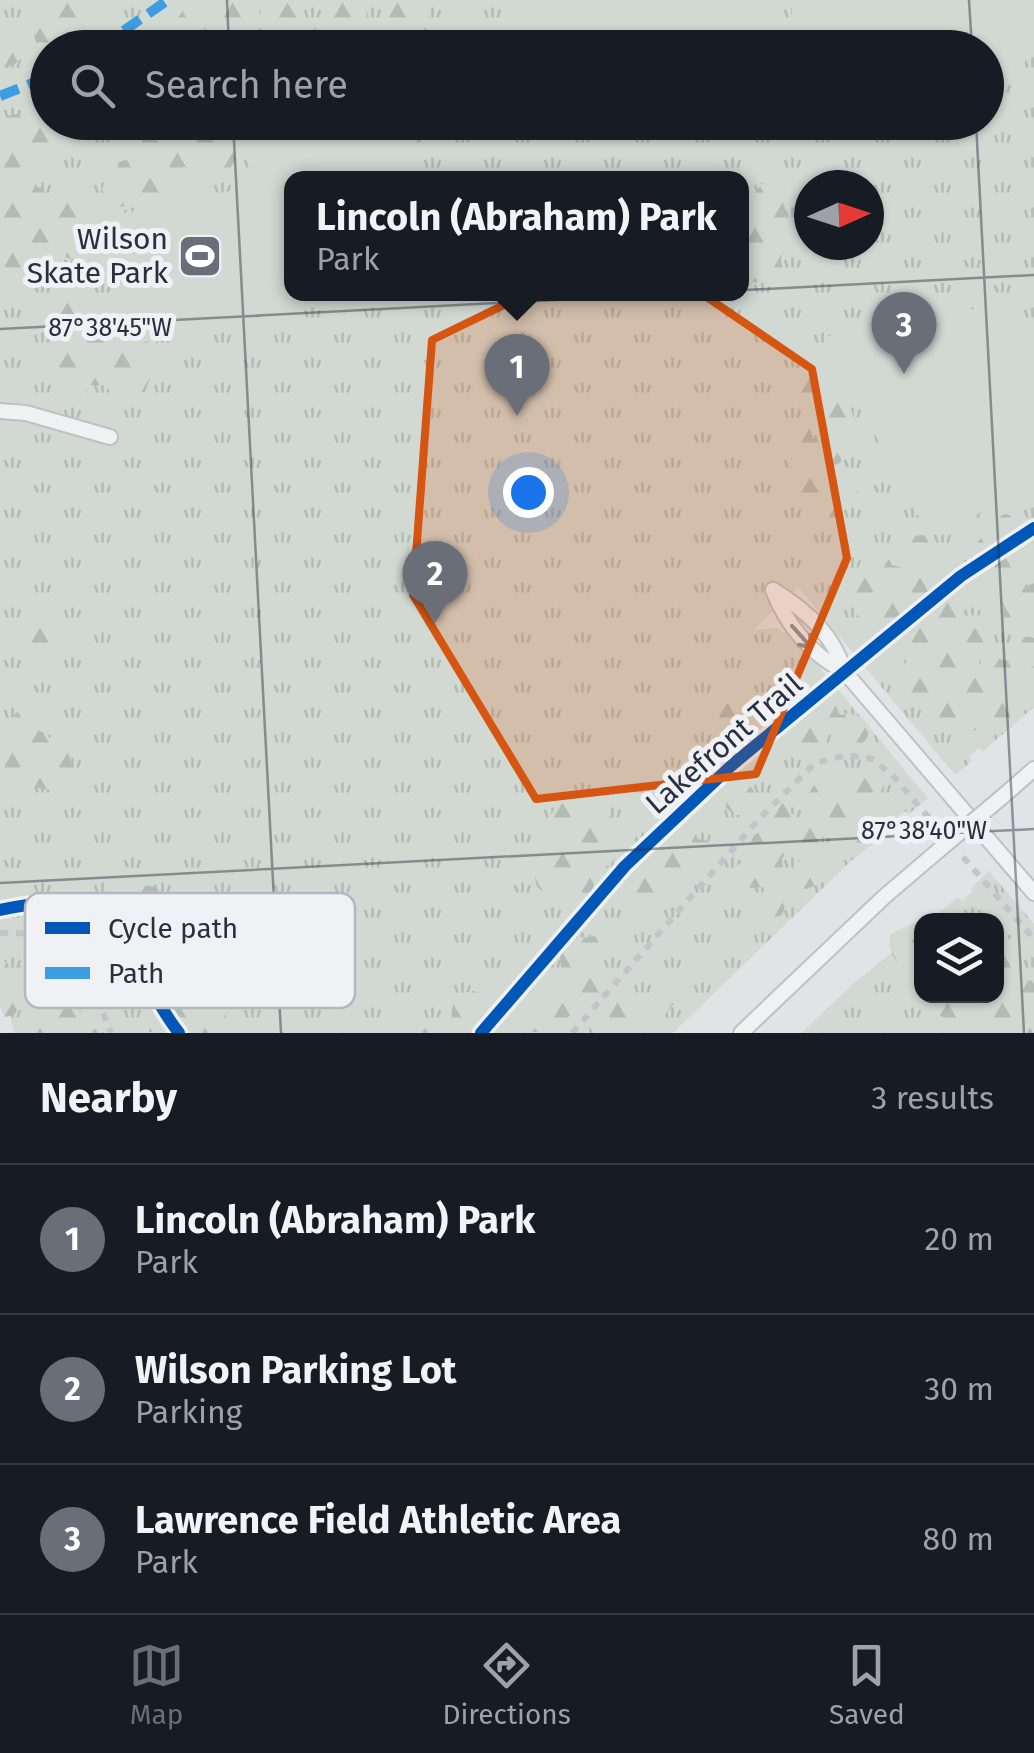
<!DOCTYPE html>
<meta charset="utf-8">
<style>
:root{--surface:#171b24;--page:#242831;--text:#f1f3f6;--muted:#9ea1a6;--line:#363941;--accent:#696e79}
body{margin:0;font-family:"Fira Sans",sans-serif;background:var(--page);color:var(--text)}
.controls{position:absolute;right:30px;bottom:30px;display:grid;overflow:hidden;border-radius:20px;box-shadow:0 2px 8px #0004}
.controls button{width:90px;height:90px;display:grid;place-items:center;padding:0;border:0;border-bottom:2px solid var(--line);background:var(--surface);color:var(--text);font:50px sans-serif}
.compass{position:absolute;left:794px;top:170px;width:90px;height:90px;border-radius:50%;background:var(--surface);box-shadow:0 2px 8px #0004;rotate:87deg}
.you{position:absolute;left:528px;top:492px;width:35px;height:35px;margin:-25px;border:8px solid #fff;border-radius:50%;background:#1a73e8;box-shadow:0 0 0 15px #1a73e833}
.badge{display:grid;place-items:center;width:65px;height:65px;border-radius:50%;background:var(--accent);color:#fff;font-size:32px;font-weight:700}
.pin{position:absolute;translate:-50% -82px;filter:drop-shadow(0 2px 5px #0008)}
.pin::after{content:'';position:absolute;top:52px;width:35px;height:30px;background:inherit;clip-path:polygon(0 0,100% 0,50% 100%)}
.popup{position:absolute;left:284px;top:171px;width:465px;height:130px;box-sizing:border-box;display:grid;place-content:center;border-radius:20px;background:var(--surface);filter:drop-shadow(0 2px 8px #0005);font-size:32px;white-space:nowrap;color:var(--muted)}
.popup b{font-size:38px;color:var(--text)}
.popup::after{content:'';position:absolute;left:50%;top:100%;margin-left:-20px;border:20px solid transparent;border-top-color:var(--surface)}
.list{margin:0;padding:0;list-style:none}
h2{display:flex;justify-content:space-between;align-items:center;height:130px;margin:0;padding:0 40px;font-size:42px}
h2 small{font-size:32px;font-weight:400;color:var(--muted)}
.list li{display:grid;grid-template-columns:65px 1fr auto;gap:30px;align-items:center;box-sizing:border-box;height:150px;padding:0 40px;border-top:2px solid var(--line)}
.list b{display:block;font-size:38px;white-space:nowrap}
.list p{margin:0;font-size:32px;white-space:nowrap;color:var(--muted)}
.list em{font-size:32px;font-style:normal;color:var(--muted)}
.icon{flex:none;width:55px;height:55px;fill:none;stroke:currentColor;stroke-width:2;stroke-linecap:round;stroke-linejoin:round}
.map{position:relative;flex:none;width:1034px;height:1033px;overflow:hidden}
.search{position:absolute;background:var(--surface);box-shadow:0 2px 8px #0004;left:30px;right:30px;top:30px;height:110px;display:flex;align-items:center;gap:25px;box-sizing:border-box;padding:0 35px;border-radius:55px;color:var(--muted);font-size:38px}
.sheet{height:580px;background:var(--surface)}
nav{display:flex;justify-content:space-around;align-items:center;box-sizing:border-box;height:140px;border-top:2px solid var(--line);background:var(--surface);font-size:28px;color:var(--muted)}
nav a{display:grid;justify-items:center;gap:5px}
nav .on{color:var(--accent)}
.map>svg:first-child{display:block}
</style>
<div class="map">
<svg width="1034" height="1033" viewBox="0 0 1034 1033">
<defs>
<pattern id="grass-tufts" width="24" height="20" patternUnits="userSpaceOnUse" patternTransform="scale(2.5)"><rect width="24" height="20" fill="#d1d9d2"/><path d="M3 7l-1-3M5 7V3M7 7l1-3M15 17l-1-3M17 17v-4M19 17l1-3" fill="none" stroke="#b3bbb5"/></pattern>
<pattern id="forest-firs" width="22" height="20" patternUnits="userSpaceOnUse" patternTransform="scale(2.5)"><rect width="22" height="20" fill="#d1d9d2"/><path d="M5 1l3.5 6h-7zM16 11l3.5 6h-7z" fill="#b3bbb5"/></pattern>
</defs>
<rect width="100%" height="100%" fill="#e1e3e6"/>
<g fill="url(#grass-tufts)" fill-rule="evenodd">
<path d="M0,0H1034V707L983,751L978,748L969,757L972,761L955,775L798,587L753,630L777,628L797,640L928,798L909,814L905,811L895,819L897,824L852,860L673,1033H14L0,968ZM48,48H986V122H48ZM292,178H742V294H292ZM809,185H869V245H809Z"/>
<path d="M989,871L1034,924V1033H801L852,985L921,928L922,996H996V921L930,920L958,897L962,901L973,891L971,888Z"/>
</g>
<g fill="url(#forest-firs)">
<path d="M189,0H261L259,20C268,9 280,11 289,2L300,3L305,21L316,27L324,47H254L253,36L248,35L242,39L235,38L230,47H152L154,37L175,23Z"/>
<path d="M312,0H423L428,7C428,16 426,39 422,47H360L376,22L387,20V2L366,6L367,19L358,29L337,25Z"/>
<path d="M70,1L85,7L88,17L85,27L76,33L66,32L62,47L48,48L47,53L41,51L34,30L38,22L56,20L57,6Z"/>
<path d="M0,19C15,26 23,40 22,57L15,64L4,68L0,66Z"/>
<path d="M16,114C39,126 54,112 67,144L56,170L44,167L39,172C24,172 14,181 0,170V148L11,151L13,131L4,125L7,116Z"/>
<path d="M121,123H236L233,128C235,145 243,154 229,169L183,167C190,189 182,205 159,211L140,201L131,206L104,208L99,197L104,184L117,181L115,174L119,162L130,159L131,132Z"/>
<path d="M383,123L420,126L421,140L417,150C406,155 401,153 393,145L394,133L390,134Z"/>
<path d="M733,175L745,178L749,193L753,195L763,183L772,181L785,192V231L781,260L786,287L783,291L773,290L766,283L751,282L742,271V178H729Z"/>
<path d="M13,181L42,188L57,209L65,198L77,197C88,207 90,214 86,228L95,233C99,257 76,268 58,252L59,238L55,235L50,237L49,268L56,269L62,278L59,285L40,282L38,275L32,282L18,280L0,260V186Z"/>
<path d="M78,294C101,298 95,318 104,335L119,329L146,337L156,361L145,392C127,392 117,400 103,385H88L87,403L81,406C62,398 52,383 50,362L52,354L61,348L67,330L55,315L67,295Z"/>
<path d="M798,374L821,375L833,383L834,398C849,402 856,412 852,427L838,430L824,416L821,407L798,403L793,397V379Z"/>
<path d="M796,421L809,424L813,439L834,434L842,459L840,463L828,467L824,474L830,481L839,470H846L858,490L855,503L842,508L840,518L834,522H827C823,519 821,513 816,510C801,500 793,512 790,485L799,475L791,466V460L795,454C788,444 786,430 796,421Z"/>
<path d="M1005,514C1014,516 1019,519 1022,529L1015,545L1034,542V573L1026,574L1027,586L1034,583V619L1011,628L1004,622L1003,605C985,594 967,567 977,543C980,538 984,536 988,531C995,523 994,519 1005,514Z"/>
<path d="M922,535L928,536C932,547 928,551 923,561L951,591L957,616L979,615L993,645L979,662L980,669L984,670L989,658L1007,660C1009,645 1019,633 1034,638V666L1011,675L1022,685L1023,701L1013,727L1001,733L980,730L948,733L933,723L928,706L910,704C901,694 905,647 914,636L912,627L892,620L877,628H869L855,612L852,586L862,559L868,554L886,553L892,565L901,567L903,559L911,553L910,544L915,536Z"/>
<circle cx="44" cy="635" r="15"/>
<path d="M722,702C735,708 745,704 758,709L760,717L754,726L721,733L705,721L704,712Z"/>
<path d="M824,702L836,706L840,715C855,712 860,715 870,726L867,738L859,747L848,748L837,734H828L824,749L817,756L806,757L797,753L793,742L795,734L807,728L805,709L812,703Z"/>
<path d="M37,709L46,719L37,730L45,733L56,745H64C83,774 62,801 31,785L21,787L4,771L5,766L0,768V721L7,733L17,724L14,715L19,710Z"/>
<path d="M834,769H843L853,778L869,779L870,785L877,781L884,783L880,795L885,798V817L865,842L846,853L827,836H823L822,844L811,853L801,848L799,831L787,832L794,849L782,858L783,872L790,875C797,865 798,856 812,856L819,884L806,889L792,885L782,915L775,917L765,913L761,905L765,887L748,888L738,883L736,866L750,858L755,849L751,841L754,835L774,824V818L768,814L767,804L771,798H784L789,812L805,822C802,796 813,782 834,769Z"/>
<circle cx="740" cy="799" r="16"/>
<path d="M642,790L648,795C649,817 645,838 621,845L612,863L596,872C592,918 565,908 537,887L532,866L537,858L546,854L553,856L554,846C535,819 564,787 593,798C603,801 614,820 619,829L624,818L636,811L632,798Z"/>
<path d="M677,832L695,833L697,839L709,841L712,857L701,865L693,862L691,855L682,856L681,869L669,879C673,892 669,899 661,910L639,912L618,895C618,877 630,856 649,853L657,860L670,853L671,837Z"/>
<path d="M127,873L137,876L142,885L156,887L162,900L160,912L165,931L149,942C135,940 127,929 125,916L111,912L105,904L107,883Z"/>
<path d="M920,921L922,923L921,974C901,967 886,958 890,934Z"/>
<path d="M997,924C1010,943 1029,956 1025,980L1034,981V1033H995L975,1027L970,1018H946L938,1015V996H996Z"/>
<path d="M595,936L607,937L611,945V955L604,960H595L592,967L602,985V994L607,998L613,993C619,996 623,1001 628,1003C644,1009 657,997 672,997L674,1003C655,1033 628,1033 590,1033L584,1017L577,1018L572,1014L548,1033L514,1031C514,1007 532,1000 553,1008L557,1003L573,1005L577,1003C568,990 548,950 571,939C579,936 586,939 595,936Z"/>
<path d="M40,957L47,961L54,990L46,1002C85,1002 75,1011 99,1033H7L32,1031L35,1027L27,1000L23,1001L14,1015L5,1017L0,1006V961L6,962L8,970L13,972L23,961Z"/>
<path d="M174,973L189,984L192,999L197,996H218L227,1005L225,1025L236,1027L244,1033H185L182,1017L176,1018L168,1033L149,1032L152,1013L145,1009L142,985L146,980Z"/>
<path d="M473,991L483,994L493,1012L474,1033H402L415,1026L436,1030L442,1019L452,1021C450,1004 456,994 473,991Z"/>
</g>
<g fill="#d1d9d2">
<path d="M520,0H757L765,47H555L538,30Z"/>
<path d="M793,0H1034V52L1015,72L987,86L986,48L788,47Z"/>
<path d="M242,123H380L392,178H292V294H352L127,346L100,218L245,188L253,174Z"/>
<path d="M946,306L1001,313L1034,335V479L944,535L927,532L824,339C865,318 900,308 946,306Z"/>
</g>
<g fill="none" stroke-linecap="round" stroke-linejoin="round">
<g stroke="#bfc1c4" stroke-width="18">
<g id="lane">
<path d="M0,411L26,413L110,437"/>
<path d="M773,590C786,624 811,655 844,671L1034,893"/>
<path d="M773,590C805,609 834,635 844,671"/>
<path d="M1002,797L1034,769"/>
<path d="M741,1033L884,897L939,850"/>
</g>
</g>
<g stroke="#c3c4c9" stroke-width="6" stroke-dasharray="8 8" stroke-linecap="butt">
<path d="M963,857L1034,939"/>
<path d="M0,933C75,929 88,973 111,1033"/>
<path d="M572,1033L759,819L815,763L847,755L873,759L894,777L935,825"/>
</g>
<use href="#lane" stroke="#f0f1f3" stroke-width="14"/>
<g stroke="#bfc1c4" stroke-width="18" stroke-linecap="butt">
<path id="lane-bridge" d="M939,850L1002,797"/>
</g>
<use href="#lane-bridge" stroke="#f0f1f3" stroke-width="14"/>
<g stroke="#3d9de3" stroke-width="10" stroke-dasharray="20 10" stroke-linecap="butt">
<path d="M99,48L168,0"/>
<path d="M0,96L48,77"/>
</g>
<g stroke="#eff1f5" stroke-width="19">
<g id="cycleway">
<path d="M0,910C146,879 112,945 179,1033"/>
<path d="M481,1033L625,866L732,765L961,576L1034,528"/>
</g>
</g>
<use href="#cycleway" stroke="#0057b8" stroke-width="12"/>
</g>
<defs><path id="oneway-shaft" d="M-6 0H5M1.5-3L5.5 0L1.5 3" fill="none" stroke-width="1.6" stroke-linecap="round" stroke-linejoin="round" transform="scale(2.5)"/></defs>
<use stroke="#8c9098" href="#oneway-shaft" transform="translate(802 637) rotate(48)"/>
<path fill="#d55511" fill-opacity="0.2" stroke="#d55511" stroke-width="8" stroke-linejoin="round" d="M629,244L812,369L847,558L756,774L536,799L413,595L432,340Z"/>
<path fill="none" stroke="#292f3e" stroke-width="2.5" stroke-opacity="0.45" d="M227,0L229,48M969,0L972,48M233,122L281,1033M976,122L1024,1033M0,329L1034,275M0,883L1034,829"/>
<defs>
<g id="stadium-square" transform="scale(2.25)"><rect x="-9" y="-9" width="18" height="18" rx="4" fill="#696e79" stroke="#eff1f5"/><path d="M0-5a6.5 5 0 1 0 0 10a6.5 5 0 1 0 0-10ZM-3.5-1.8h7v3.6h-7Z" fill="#fff"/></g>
</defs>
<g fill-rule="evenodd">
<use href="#stadium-square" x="200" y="256"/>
</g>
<g text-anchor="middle" stroke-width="10" stroke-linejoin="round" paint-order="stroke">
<g font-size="30" fill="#292f3e" stroke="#eff1f5" text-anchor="end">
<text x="168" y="249">Wilson<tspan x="168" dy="34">Skate Park</tspan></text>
</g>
<g font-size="30" fill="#292f3e" stroke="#eff1f5">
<text transform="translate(724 744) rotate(-41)" y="10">Lakefront Trail</text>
</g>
</g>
<rect x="25" y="893" width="330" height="115" rx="15" fill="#eff1f5" stroke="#b4b7be" stroke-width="2.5"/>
<rect x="45" y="922" width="45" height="12" fill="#0057b8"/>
<rect x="45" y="967" width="45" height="12" fill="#3d9de3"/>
<g font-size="28" fill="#292f3e">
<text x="108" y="938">Cycle path</text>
<text x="108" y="983">Path</text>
</g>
<g font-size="25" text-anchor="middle" fill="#292f3e" stroke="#eff1f5" stroke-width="10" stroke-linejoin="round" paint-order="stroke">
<text x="110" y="336">87°38'45"W</text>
<text x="924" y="839">87°38'40"W</text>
</g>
</svg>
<div class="controls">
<button><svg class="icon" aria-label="layers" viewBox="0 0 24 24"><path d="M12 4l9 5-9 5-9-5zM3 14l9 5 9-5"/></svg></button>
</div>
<svg class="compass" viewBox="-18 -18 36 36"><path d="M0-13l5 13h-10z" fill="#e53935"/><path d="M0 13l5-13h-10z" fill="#9ea1a6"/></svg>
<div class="you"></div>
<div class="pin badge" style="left:517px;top:416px">1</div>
<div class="popup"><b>Lincoln (Abraham) Park</b>Park</div>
<div class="pin badge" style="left:435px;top:623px">2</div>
<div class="pin badge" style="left:904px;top:374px">3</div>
<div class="search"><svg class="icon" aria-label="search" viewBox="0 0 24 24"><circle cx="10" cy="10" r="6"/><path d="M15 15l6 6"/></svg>Search here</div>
</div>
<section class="sheet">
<h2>Nearby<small>3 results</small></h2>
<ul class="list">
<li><span class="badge">1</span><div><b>Lincoln (Abraham) Park</b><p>Park</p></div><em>20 m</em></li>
<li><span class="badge">2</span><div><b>Wilson Parking Lot</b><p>Parking</p></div><em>30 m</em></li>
<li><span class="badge">3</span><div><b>Lawrence Field Athletic Area</b><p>Park</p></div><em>80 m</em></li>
</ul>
</section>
<nav>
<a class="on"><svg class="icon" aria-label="map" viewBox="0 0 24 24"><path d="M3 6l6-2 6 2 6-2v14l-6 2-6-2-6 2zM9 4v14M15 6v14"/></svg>Map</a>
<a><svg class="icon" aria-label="directions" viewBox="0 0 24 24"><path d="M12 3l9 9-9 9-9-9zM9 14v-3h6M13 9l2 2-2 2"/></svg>Directions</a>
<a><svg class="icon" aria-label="saved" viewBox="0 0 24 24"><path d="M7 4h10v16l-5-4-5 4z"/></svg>Saved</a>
</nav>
